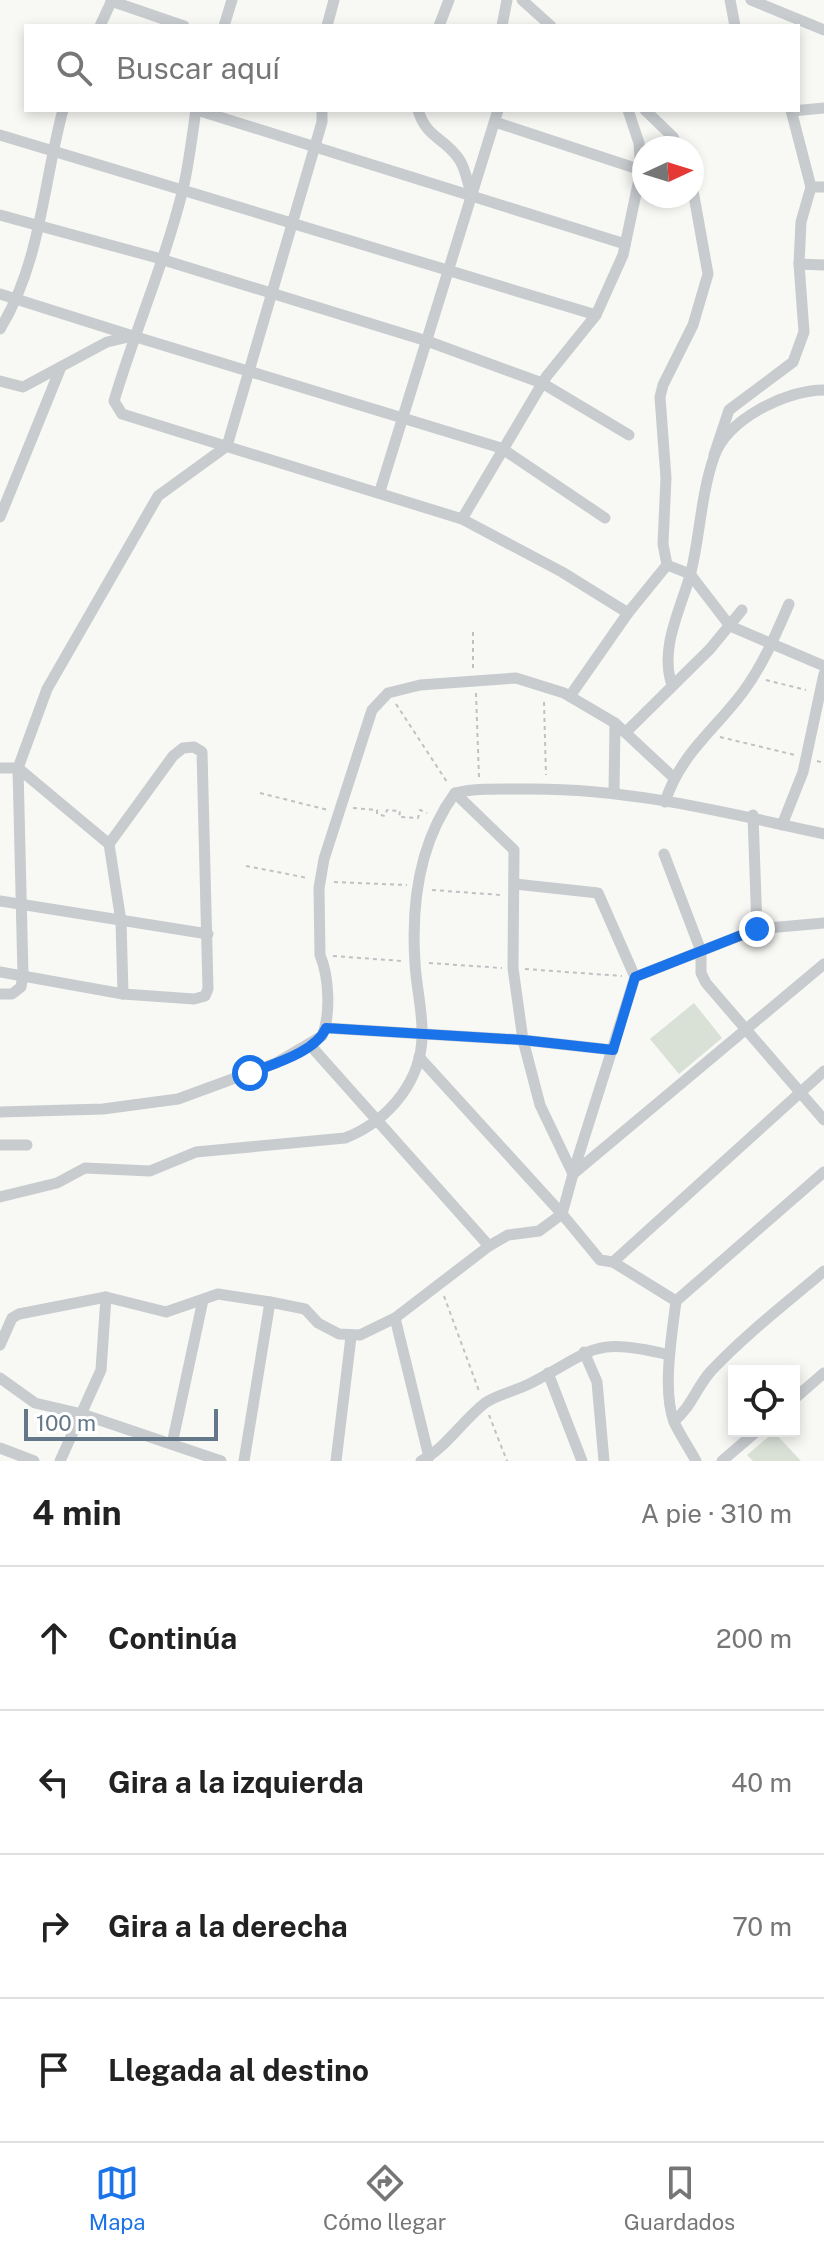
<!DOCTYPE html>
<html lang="es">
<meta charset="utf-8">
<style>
:root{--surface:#fff;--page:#f6f6f6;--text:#222;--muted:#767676;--line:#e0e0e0;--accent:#1a73e8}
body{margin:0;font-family:"Public Sans",sans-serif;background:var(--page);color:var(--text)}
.controls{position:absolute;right:24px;bottom:24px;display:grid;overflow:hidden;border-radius:0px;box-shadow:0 4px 12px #0003}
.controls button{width:72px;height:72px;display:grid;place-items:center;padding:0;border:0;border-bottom:2px solid var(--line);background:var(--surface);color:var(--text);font:40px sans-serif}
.compass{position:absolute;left:632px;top:136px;width:72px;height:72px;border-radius:50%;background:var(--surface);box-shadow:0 4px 12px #0003;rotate:86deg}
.scale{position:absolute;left:24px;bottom:20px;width:194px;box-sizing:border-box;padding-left:8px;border:4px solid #657889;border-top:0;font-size:22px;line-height:28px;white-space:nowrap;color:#657889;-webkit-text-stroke:6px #fff;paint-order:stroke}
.stop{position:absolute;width:24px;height:24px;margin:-18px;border:6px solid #1a73e8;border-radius:50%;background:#fff}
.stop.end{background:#1a73e8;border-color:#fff;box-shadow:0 2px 8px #0008}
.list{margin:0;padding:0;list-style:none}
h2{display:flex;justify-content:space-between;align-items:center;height:104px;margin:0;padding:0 32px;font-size:34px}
h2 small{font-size:26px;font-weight:400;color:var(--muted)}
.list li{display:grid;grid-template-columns:52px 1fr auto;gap:24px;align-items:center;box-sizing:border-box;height:144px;padding:0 32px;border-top:2px solid var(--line)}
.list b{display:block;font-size:30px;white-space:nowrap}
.list em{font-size:26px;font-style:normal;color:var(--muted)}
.icon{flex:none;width:44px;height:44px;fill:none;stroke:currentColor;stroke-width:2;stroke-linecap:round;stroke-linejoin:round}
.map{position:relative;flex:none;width:824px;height:1461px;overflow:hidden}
.search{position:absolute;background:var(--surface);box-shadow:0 4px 12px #0003;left:24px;right:24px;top:24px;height:88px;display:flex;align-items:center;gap:20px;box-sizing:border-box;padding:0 28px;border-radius:0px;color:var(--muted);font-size:30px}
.sheet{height:680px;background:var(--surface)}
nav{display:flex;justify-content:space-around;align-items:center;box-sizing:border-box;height:112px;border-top:2px solid var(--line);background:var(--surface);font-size:22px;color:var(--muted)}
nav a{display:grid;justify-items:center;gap:4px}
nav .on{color:var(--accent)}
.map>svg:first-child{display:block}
</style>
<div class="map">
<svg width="824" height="1461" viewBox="0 0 824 1461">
<rect width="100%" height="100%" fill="#f8f8f5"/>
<g fill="#d9e1d6">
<path d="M694,1003L722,1038L679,1074L650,1039Z"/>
<path d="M774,1432L801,1461H753L747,1455Z"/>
</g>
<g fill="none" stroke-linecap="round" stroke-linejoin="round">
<g stroke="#bfc2c4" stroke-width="2" stroke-dasharray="4 4" stroke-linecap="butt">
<path d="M473,632V671"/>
<path d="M766,680L806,690"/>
<path d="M476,693L479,778"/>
<path d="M544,702L546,775"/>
<path d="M396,704L447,782"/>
<path d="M720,737L795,755"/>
<path d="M817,761L824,763"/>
<path d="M260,793L328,810"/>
<path d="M353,808L377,810V814L385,816L387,810L400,811L399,817L418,818L420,810L427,813"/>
<path d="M246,866L308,878"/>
<path d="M334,882L407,885"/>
<path d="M432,890L501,895"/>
<path d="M333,956L402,961"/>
<path d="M429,963L502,968"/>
<path d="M525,969L622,976"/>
<path d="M444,1296L479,1391"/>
<path d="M489,1415L507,1461"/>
</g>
<g stroke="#c8cccf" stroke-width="11">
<path d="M522,0L551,26"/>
<path d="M730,0L735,26"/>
<path d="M751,0L824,30"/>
<path d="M111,1L184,26"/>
<path d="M100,26L112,0"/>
<path d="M224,26L232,0"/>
<path d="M327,26L334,0"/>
<path d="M439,26L449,0"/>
<path d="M502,26L507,0"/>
<path d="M196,110C192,136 189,164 183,189C165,262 135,330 114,401L122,414L462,519L562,572L628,613"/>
<path d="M197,110L625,244"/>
<path d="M418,110C427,139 443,136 459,159C466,169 468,185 472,197"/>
<path d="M645,110L673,137L679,148"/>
<path d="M792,111L824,108"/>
<path d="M495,122L641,170"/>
<path d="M0,135L596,315"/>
<path d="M811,187H824"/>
<path d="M0,215L154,257L427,341L542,383L629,435"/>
<path d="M799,264L824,265"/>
<path d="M0,294L133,336"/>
<path d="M0,329C41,263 43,183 63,110"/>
<path d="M0,381L23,387L107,342L133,336L501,448L605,518"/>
<path d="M714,455L729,410L793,362L804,332L799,264L801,222L811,187L791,110"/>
<path d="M380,491L498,110"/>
<path d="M0,517L61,367"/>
<path d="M462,519L546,377L596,315L623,255L641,170L639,143L628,110"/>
<path d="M667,565L663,544L666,478L660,397L663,385L693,325L708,274L692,185"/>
<path d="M667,565L690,574L730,626L824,666"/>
<path d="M672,685C659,648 681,609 691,572C700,535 701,494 714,457C727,419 786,390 824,390"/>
<path d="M570,696L628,613L667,565"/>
<path d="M626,732L710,649L742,610"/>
<path d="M0,768H18L109,844L121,921L123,994"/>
<path d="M614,792L615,723"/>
<path d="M455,793L514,850L513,968L523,1040L540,1105L573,1174"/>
<path d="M665,802C681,753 713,732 743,692C763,665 776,634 789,604"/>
<path d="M753,815L757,929"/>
<path d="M782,825L803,772L824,674"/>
<path d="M664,854L701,951V973L706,983L824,1120"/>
<path d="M515,884L598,893L635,977L573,1173"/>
<path d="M0,901L208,934"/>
<path d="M824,964L573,1174L562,1214L600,1260L613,1262L824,1071"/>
<path d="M0,972L123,994L194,999L205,996L208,989L202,752L194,747L183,748L173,756L109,844"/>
<path d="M635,977L757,929L824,923"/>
<path d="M0,994H12L21,987L23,975L18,768L47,689L158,496L227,446L322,122V110"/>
<path d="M326,1028L523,1040L613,1050"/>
<path d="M310,1045L489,1246"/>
<path d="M0,1112L103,1109L178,1099L276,1063L322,1036C331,1015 329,976 320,955L319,888L324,859L372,710L388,693L420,685L516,678L564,693L615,723L673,777"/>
<path d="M0,1145H27"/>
<path d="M0,1197L57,1183L85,1168L150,1171L196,1152L345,1138C389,1121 424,1079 422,1030C422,1008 416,985 415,963C411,903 420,841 455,793C477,788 500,789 522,789C625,787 724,812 824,834"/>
<path d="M613,1262L676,1301"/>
<path d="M395,1318L429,1457"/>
<path d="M0,1345L12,1318L19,1314L106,1297L166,1312L218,1294L270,1302"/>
<path d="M584,1352L597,1382L604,1461"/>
<path d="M548,1373L582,1461"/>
<path d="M0,1378L35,1403L82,1414L221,1461"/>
<path d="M794,1399L824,1373"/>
<path d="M674,1421C692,1406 696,1388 711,1371C745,1335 786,1303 824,1271"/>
<path d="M172,1444L203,1300"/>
<path d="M0,1448L34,1461"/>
<path d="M60,1461L101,1370L106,1297"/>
<path d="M244,1461L270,1302L305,1309L318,1323L339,1334L360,1335L395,1318L489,1246L508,1235L539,1231L562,1214L419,1057"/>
<path d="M336,1461L351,1337"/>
<path d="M421,1461C447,1447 462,1421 485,1403C498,1394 516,1391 531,1383C595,1350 592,1336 669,1355"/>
<path d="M696,1461C689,1448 680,1435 674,1422C662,1390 672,1335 676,1301L824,1172"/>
<path d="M722,1461L757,1431"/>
</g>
</g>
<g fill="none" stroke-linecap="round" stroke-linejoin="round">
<path stroke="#1a73e8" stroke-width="10" d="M250,1073C273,1064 316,1052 326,1028L523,1040L613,1050L635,977L757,929"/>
</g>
</svg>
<div class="controls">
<button><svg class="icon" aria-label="locate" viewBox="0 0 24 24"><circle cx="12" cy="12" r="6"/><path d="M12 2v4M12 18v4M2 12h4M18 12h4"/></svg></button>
</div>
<svg class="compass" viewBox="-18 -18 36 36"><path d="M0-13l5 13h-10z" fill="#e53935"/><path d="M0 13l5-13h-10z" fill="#767676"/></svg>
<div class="scale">100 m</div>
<div class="stop" style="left:250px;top:1073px"></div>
<div class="stop end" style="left:757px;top:929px"></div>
<div class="search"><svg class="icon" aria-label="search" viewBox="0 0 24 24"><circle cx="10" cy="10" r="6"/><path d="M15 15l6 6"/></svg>Buscar aquí</div>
</div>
<section class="sheet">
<h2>4 min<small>A pie · 310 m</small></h2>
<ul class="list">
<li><svg class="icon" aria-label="ahead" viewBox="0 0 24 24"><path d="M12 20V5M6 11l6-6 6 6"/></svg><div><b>Continúa</b></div><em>200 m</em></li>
<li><svg class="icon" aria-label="left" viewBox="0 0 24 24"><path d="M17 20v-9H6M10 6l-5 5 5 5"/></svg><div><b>Gira a la izquierda</b></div><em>40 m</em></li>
<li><svg class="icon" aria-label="right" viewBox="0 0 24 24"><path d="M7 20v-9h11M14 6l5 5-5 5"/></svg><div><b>Gira a la derecha</b></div><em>70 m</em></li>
<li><svg class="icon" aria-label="arrive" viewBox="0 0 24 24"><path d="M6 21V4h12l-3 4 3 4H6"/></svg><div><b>Llegada al destino</b></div></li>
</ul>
</section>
<nav>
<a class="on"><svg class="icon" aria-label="map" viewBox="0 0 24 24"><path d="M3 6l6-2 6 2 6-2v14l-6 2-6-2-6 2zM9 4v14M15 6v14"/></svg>Mapa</a>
<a><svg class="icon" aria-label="directions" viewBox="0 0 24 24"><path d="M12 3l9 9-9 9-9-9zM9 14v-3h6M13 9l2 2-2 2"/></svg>Cómo llegar</a>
<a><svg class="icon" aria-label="saved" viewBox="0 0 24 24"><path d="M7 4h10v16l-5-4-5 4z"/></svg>Guardados</a>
</nav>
